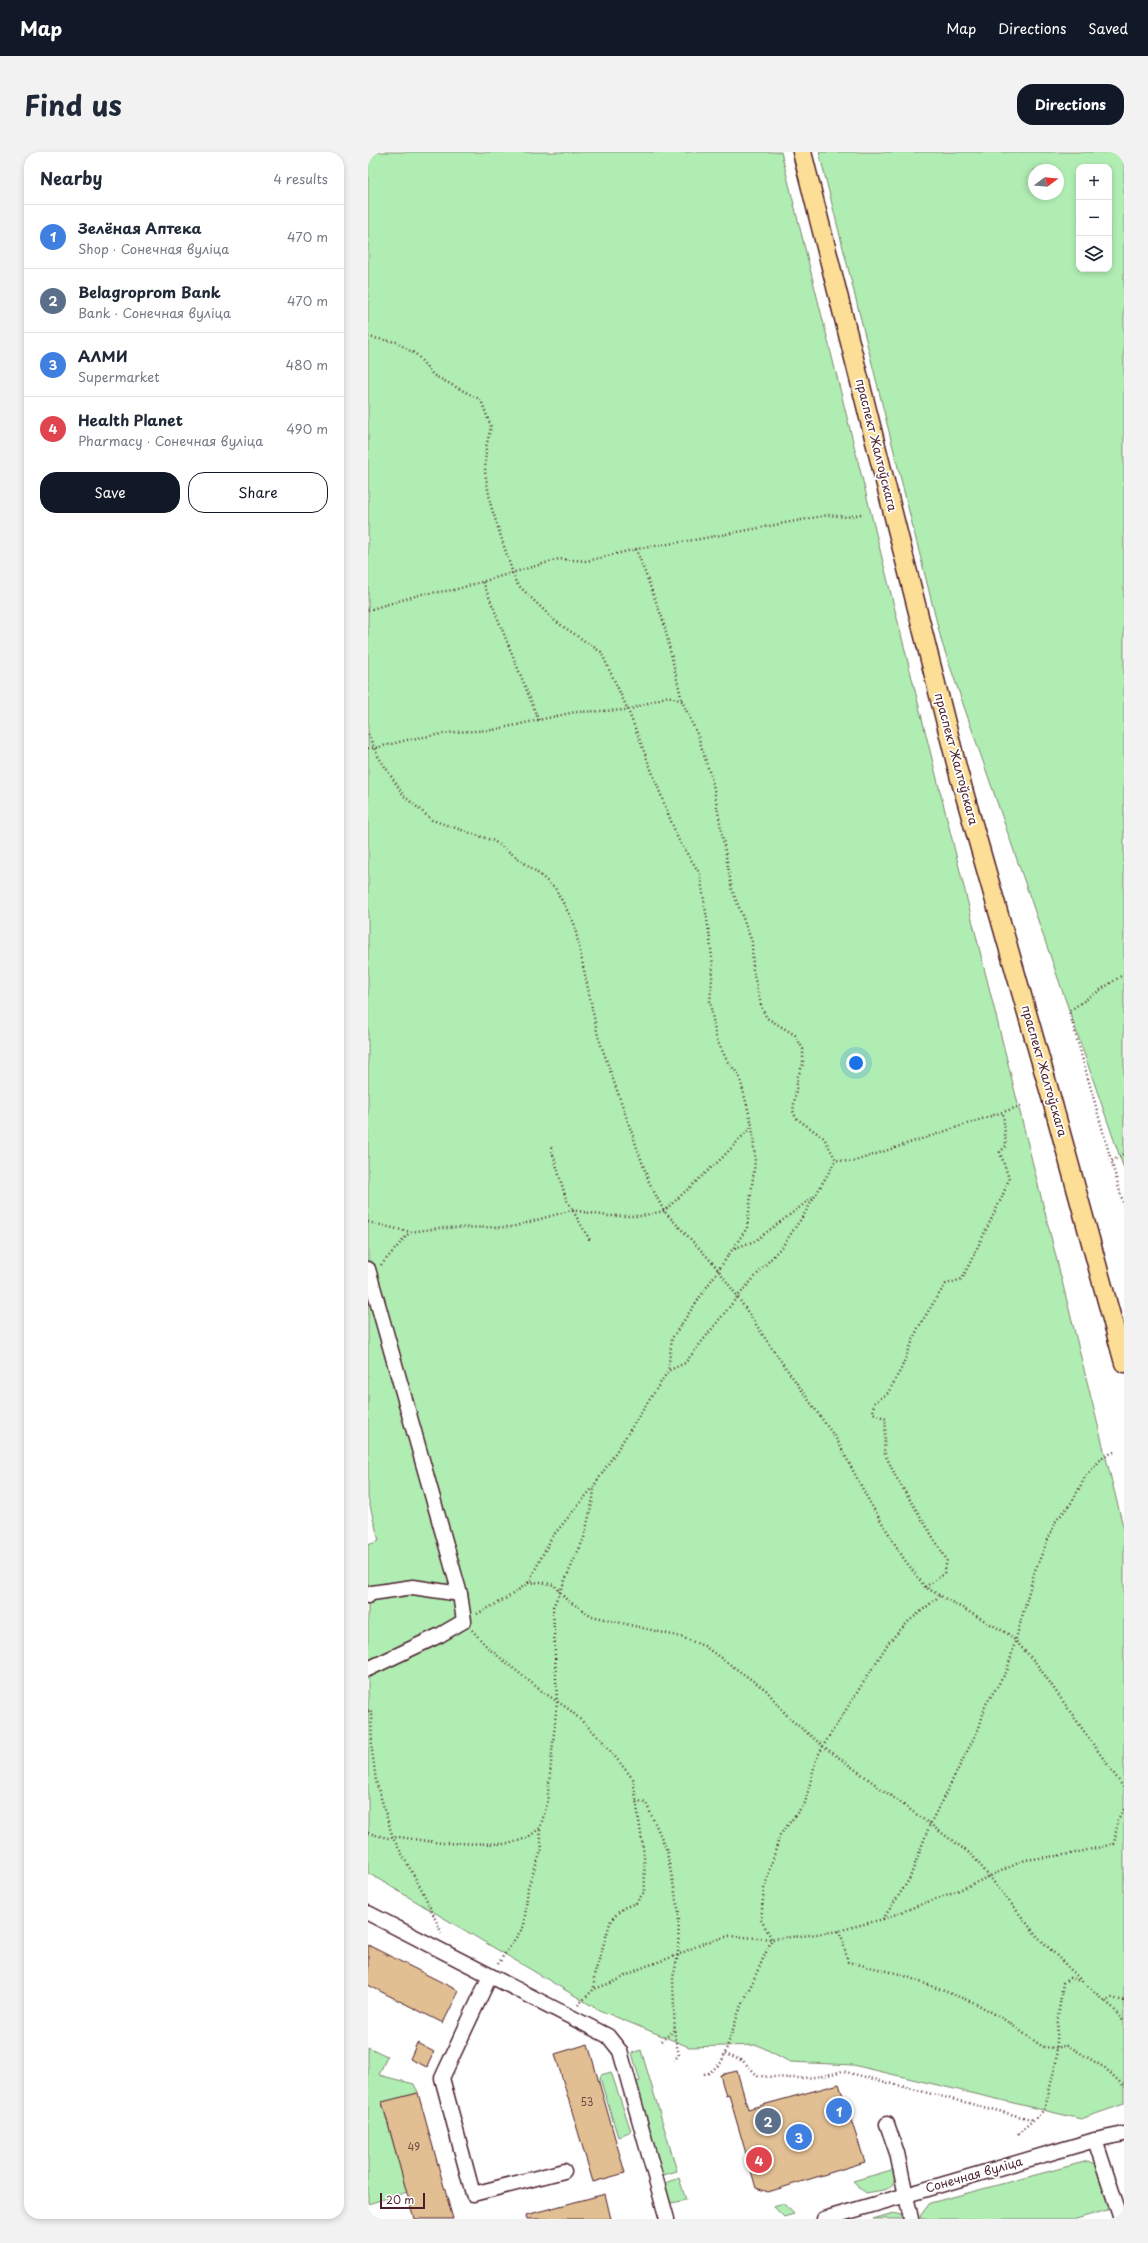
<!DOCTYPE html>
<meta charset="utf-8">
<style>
:root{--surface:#fff;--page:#f2f2f3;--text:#1f2937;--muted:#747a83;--line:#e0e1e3;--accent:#111827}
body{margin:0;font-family:"Playpen Sans",sans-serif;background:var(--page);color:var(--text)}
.controls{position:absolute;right:12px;top:12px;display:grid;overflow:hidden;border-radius:8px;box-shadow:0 2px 6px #0003}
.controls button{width:36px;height:36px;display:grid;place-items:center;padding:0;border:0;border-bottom:1px solid var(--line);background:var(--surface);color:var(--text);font:20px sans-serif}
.compass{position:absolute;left:660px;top:12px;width:36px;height:36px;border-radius:50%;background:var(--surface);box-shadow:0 2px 6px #0003;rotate:74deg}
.scale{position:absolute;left:12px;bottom:10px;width:45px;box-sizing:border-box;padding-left:4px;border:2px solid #4a1f2b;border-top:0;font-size:11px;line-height:14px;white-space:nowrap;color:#4a1f2b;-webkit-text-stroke:3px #fff;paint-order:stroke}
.you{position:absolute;left:488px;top:911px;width:14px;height:14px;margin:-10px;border:3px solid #fff;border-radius:50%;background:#1a73e8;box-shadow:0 0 0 6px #1a73e833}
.badge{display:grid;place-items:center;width:26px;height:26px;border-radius:50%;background:var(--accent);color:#fff;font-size:13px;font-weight:700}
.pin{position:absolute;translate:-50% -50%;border:2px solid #fff;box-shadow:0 1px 4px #0006}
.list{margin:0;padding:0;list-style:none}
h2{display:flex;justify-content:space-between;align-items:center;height:52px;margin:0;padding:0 16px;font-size:17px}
h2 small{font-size:13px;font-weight:400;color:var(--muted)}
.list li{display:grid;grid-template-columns:26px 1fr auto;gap:12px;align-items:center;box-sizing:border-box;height:64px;padding:0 16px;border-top:1px solid var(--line)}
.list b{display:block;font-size:15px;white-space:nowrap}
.list p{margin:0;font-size:13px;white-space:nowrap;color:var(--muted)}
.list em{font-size:13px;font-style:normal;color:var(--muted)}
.actions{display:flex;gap:8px;padding:12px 16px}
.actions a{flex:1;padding:9px 0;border:1px solid var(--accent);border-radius:16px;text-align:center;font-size:14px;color:var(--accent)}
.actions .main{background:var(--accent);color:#fff}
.icon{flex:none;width:22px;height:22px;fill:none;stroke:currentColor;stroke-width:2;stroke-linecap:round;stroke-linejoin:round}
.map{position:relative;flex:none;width:756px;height:2067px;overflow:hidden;border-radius:16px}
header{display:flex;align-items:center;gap:24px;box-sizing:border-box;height:56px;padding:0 20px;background:var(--accent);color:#fff}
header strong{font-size:19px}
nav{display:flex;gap:22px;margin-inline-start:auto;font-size:14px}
.intro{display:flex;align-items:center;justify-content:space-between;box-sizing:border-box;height:96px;padding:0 24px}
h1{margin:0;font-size:28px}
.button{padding:10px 18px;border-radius:16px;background:var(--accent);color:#fff;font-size:14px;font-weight:700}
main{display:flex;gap:24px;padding:0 24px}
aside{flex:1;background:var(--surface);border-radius:16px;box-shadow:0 2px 6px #0003}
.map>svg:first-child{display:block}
</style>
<header>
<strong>Map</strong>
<nav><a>Map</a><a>Directions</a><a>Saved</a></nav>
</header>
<div class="intro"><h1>Find us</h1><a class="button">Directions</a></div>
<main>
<aside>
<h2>Nearby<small>4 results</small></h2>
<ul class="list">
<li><span class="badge" style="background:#3f7fe0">1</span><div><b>Зелёная Аптека</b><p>Shop · Сонечная вуліца</p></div><em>470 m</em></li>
<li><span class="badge" style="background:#5c6f8a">2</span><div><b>Belagroprom Bank</b><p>Bank · Сонечная вуліца</p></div><em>470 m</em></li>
<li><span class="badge" style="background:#3f7fe0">3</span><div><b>АЛМИ</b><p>Supermarket</p></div><em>480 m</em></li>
<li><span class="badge" style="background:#e0444e">4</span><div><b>Health Planet</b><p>Pharmacy · Сонечная вуліца</p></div><em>490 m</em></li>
</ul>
<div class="actions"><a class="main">Save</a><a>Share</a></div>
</aside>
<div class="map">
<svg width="756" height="2067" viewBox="0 0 756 2067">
<rect width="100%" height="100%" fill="#fff"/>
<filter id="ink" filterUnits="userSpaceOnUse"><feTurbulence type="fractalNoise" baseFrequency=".025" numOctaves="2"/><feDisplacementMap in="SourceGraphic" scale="8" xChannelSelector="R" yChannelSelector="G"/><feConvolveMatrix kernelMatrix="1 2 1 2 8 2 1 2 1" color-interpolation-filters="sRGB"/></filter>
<g filter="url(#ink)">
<g fill="#b0edb3" stroke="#7d866f" fill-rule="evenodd">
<path d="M0,0H413L756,1378V1952L713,1967L485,1913L422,1910L390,1893L321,1895L231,1858L0,1721V1393L11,1389L0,1346Z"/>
<path d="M451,0H756V1017L574,491ZM711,15H741V117H711ZM666,18H690V42H666Z"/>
<path d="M0,1895L19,1904L11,1923L46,1932L50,1941L14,1951L39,2040L0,2052Z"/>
<path d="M273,1898L309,2019L292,2024L264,1931L272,1929L264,1901Z"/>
<path d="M243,1920L263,1979L250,1985L232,1926L233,1923Z"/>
<path d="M720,2009L728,2013L743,2057L708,2067H553L552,2064L562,2051Z"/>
<path d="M527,2017C528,2040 518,2037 498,2041L485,2029Z"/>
<path d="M311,2026L318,2048L303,2051L299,2047L294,2032Z"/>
<path d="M416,2051L426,2062L416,2065L405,2054Z"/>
<path d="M525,2061L533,2063L537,2067H505Z"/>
</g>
<g fill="#e1bf93" stroke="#4a1f2b">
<path d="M0,1793L91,1839L75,1871L0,1833Z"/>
<path d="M49,1891L66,1900L59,1915L42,1907Z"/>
<path d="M220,1892L257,2021L225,2030L187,1902Z"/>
<path d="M369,1919L380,1957L471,1932L497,2010L400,2040L388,2036L361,1943L358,1944L352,1923Z"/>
<path d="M50,1941L85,2067H46L14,1950Z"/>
<path d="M237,2042L243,2067H159L158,2063Z"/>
</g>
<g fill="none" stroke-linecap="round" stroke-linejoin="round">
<g stroke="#4a1f2b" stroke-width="17">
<g id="minor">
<path d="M0,1117L92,1442L96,1469L72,1483L0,1517"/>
<path d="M0,1444L4,1441L45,1435L92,1442"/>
<path d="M0,1761L240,1884L252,1899L299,2067"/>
<path d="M122,1824L74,1926L105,2042L196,2019"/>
<path d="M519,1972L529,2001L543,2067"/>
<path d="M727,1988L753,2067"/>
<path d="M456,2067L727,1988L756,1982"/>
</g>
</g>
<g stroke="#4a1f2b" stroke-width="21">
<path id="major" d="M434,0L591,623L683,945L756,1211"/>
</g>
<g stroke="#4a1f2b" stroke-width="2.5" stroke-dasharray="1 3" stroke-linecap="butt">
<path d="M0,185L28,190L49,203L65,223L113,248L123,275L118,295L117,320L123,354L148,431L187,469L233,500L260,558L310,687L332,722L342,787L345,815L342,850L348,886L359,909L371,923L384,973L387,1009L379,1076L304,1186L300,1219"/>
<path d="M268,397L295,468L314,549"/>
<path d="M115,430L171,569"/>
<path d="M0,458L54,442L86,438L191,407L219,409L268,397L332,387L460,363L479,365L493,362"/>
<path d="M0,582L10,604L36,644L64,668L126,689L165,717L187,736L206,771L230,884L281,1030L296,1059L345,1111L367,1141L403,1195L469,1288L501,1349L536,1407L557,1435L642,1483L668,1511L756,1636"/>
<path d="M0,596H7L43,587L87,580L125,578L207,560L260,558L300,544L314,549L330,584L345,632L364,737L384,790L385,819L394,857L399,866L427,883L435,897V912L430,924L425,959L428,966L456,986L468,1008L484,1010L653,954"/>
<path d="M756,822L701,859L756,1054"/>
<path d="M183,995L198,1047L223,1090"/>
<path d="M744,1009L756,1002"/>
<path d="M0,1070L42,1080L71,1076L144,1075L204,1058L240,1064H273L296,1059L354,1006L384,974"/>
<path d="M367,1096L387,1089L444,1046"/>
<path d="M13,1113L42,1080"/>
<path d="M160,1431L173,1430L186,1433L199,1448L224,1464L313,1485L336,1494L398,1538L421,1566L455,1594L604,1703L669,1784L715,1830L744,1855L756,1870"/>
<path d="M557,1435L576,1422L579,1408L528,1325L516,1300L518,1267L505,1261L506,1251L520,1241L533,1217L550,1176L569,1145L578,1132L594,1127L634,1045L641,1027L632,1000L638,994L635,960"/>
<path d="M109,1462L139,1446L160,1431L184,1385L226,1334L300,1219L317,1211L370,1144L416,1092L437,1061L468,1008"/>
<path d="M104,1478L120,1496L175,1540L202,1558L232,1586L265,1627L276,1703L277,1739L268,1751L255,1756L243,1768L226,1824V1837"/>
<path d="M0,1559L3,1558L4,1598L8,1629L25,1686L55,1740L75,1784"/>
<path d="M268,1648L278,1651L298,1696L311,1761L310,1803L305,1826L307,1886L311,1903L306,1908"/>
<path d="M0,1681L19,1686L31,1685L73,1691L140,1692L159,1686L172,1676L179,1652L189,1550L185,1455L216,1386L225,1347L226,1334"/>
<path d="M515,1767L596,1736L657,1708L702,1702L746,1692L750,1667L756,1657"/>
<path d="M470,1779L474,1786L480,1810L532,1822L607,1851L634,1866L675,1895L689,1896L699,1893L737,1916L756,1934"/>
<path d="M130,1812L156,1774L160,1735L174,1697L172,1677"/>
<path d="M736,1849L744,1846L756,1849"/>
<path d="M210,1853L226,1837L246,1830L273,1816L310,1803L335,1791L361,1784L404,1787L442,1783L470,1779L515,1767L541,1728L562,1672L611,1576L618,1552L639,1519L667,1418L688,1369L704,1350L717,1325L735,1305L746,1300"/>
<path d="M293,1889L307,1878"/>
<path d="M357,1902L375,1909L390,1924C422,1926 443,1929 474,1919L666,1968"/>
<path d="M336,1922L341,1921L354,1910L370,1862L404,1787L393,1768L396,1737L412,1683L437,1651L448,1608L455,1594L521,1490L541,1469L573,1443"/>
<path d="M650,1982L676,1958L680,1944L688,1910L690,1865L695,1831L702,1826L712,1829"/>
</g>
<use href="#minor" stroke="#fff" stroke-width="14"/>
<use href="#major" stroke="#fdde96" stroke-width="18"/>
</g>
</g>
<g text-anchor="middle" stroke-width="3.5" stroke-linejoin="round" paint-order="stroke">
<g font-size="10" fill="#704745">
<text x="219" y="1954">53</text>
<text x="46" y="1999">49</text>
</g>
<g font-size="12" fill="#4a1f2b" stroke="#fff">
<text transform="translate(508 293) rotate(76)" y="4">праспект Жалтоўскага</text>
<text transform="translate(588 607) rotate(75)" y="4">праспект Жалтоўскага</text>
<text transform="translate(676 919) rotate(74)" y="4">праспект Жалтоўскага</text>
<text transform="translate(606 2023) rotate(-16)" y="4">Сонечная вуліца</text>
</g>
</g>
</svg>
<div class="controls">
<button>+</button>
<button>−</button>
<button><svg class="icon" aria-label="layers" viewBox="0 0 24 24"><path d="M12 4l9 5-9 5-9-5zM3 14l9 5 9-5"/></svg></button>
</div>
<svg class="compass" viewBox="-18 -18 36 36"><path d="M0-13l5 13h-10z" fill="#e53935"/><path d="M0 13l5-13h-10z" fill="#747a83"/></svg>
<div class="scale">20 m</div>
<div class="you"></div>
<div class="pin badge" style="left:471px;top:1959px;background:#3f7fe0">1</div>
<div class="pin badge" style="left:400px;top:1969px;background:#5c6f8a">2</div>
<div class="pin badge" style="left:431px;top:1985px;background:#3f7fe0">3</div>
<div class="pin badge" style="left:391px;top:2008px;background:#e0444e">4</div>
</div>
</main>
